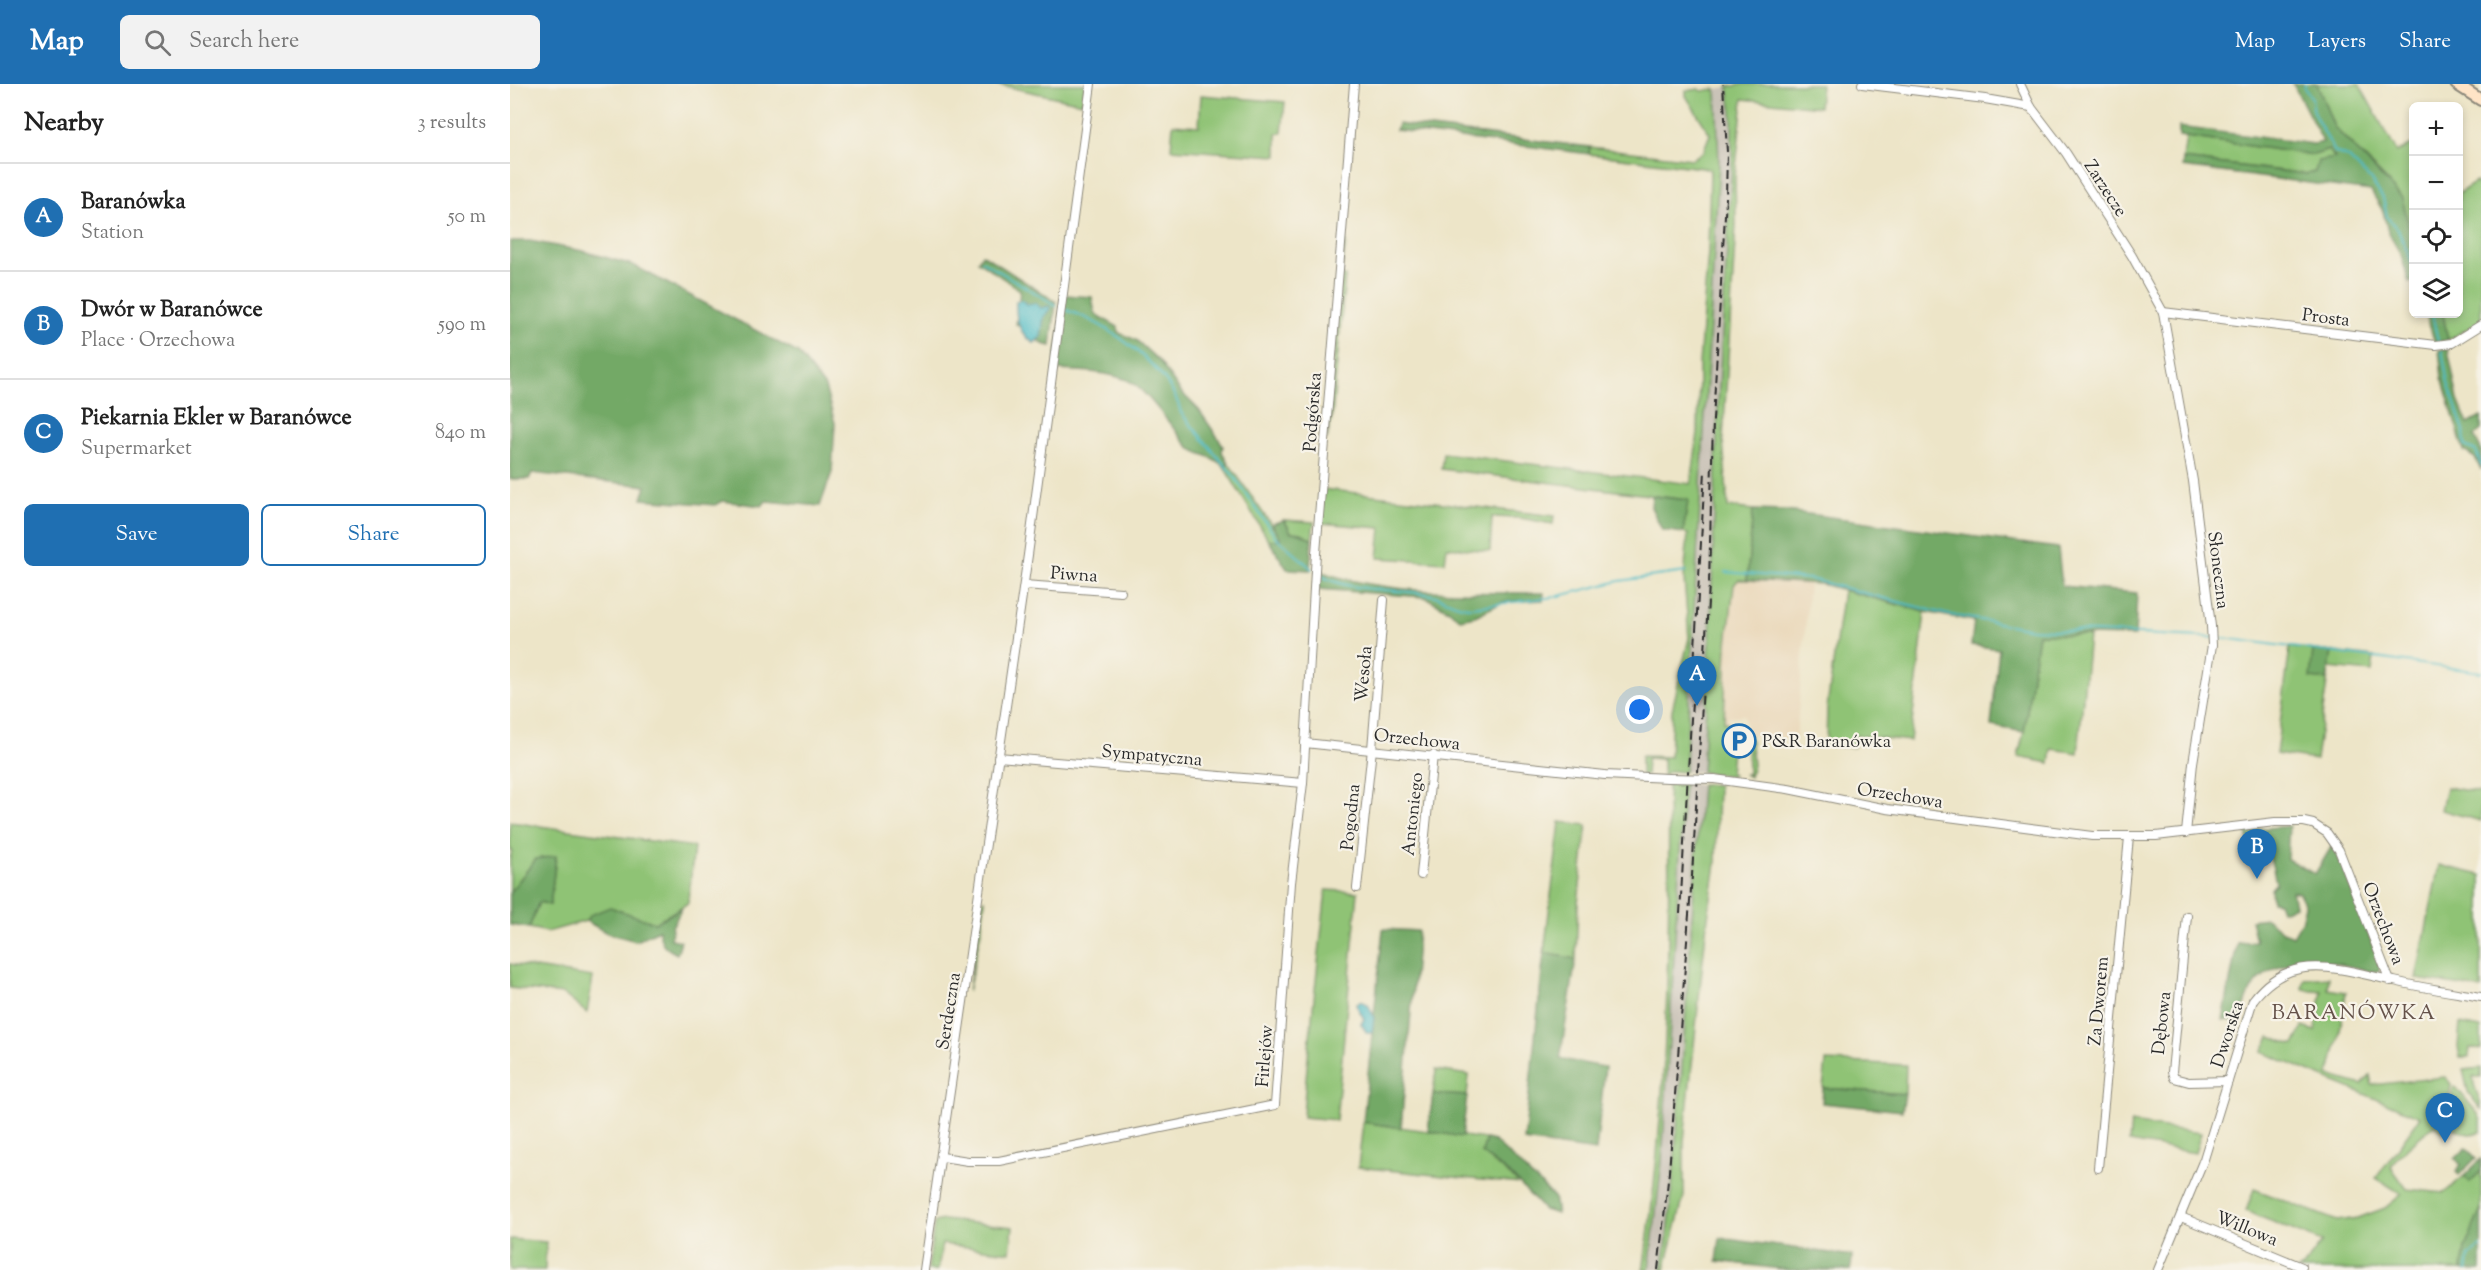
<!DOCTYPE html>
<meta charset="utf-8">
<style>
:root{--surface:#fff;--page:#f2f2f2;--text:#222;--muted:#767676;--line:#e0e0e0;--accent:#1f6fb2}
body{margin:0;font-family:"Sorts Mill Goudy",serif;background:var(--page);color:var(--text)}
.controls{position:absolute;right:18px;top:18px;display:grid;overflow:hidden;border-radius:9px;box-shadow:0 3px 9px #0003}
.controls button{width:54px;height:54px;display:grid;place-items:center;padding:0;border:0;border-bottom:2px solid var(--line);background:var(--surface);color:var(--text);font:30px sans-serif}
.you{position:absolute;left:1130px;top:626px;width:21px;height:21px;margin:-15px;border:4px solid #fff;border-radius:50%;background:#1a73e8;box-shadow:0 0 0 9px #1a73e833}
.badge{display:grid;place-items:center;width:39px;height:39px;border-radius:50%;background:var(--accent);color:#fff;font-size:20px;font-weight:700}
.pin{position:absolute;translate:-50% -50px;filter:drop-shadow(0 2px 3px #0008)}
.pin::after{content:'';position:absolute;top:32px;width:21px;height:18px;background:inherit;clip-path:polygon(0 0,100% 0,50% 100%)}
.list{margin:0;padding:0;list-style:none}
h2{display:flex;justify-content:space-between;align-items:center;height:78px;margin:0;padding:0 24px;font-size:26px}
h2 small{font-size:20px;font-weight:400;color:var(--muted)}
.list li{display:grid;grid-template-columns:39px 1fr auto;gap:18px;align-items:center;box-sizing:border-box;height:108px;padding:0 24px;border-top:2px solid var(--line)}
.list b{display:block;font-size:22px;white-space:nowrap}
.list p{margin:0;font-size:20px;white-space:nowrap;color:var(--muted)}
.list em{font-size:20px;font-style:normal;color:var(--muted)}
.actions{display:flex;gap:12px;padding:18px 24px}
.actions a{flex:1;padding:14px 0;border:2px solid var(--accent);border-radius:9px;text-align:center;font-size:21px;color:var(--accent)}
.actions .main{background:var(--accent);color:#fff}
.icon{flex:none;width:33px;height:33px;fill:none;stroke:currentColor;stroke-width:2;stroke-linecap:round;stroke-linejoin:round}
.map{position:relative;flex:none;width:1971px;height:1186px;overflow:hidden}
header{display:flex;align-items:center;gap:36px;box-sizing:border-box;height:84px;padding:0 30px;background:var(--accent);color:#fff}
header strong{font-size:28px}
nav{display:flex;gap:33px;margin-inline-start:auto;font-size:21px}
.search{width:420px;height:54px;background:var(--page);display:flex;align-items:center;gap:15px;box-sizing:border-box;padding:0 21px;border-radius:9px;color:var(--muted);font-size:22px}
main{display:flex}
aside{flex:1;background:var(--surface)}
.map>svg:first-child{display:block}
</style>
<header>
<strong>Map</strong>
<div class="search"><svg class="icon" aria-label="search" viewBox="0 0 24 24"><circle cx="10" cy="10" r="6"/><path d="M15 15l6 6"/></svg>Search here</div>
<nav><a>Map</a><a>Layers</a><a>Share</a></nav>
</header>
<main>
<aside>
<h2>Nearby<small>3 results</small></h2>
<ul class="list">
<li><span class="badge">A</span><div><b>Baranówka</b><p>Station</p></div><em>50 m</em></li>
<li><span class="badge">B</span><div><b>Dwór w Baranówce</b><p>Place · Orzechowa</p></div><em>590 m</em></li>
<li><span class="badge">C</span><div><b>Piekarnia Ekler w Baranówce</b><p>Supermarket</p></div><em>840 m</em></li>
</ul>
<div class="actions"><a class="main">Save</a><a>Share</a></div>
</aside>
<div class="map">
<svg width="1971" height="1186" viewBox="0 0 1971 1186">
<rect width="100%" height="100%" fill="#f7f3e8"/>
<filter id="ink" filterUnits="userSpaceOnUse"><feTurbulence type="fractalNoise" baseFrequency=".0167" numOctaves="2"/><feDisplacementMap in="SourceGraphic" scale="12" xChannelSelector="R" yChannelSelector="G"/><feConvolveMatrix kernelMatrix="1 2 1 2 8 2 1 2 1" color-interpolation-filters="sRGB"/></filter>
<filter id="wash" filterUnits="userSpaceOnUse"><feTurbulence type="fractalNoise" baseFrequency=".008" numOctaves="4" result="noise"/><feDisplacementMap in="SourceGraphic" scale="24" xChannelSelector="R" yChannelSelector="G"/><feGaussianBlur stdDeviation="1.35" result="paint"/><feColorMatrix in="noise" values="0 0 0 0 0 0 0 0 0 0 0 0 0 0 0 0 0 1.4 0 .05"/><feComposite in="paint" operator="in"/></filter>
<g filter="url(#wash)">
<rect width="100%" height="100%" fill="#ede5c8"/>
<path fill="#ead8ba" d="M1228,496L1299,500L1286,655L1237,651L1234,631L1218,633L1219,639H1214L1217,560L1224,501Z"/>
<g fill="#cac3b8">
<path d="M1218,3L1222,28V76L1208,322L1200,558L1192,688H1175L1209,79L1206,5Z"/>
<path d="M1174,699L1191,700L1185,810L1159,1143L1152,1186H1139L1152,1078Z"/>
</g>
<g fill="#8fc375" stroke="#5d7750" stroke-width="1.5">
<path d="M485,0H575L572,19Z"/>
<path d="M1234,0H1311L1309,23L1233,15L1225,93L1226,141L1213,356L1218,423L1243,426L1237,496H1228L1224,501L1217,560L1214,638L1219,639L1222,666L1220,689L1223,690L1222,692L1192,688L1200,558L1208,322L1222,76V28L1218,3Z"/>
<path d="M1807,0H1849L1887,68L1903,60V157L1878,98L1824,43Z"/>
<path d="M1189,5L1191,7L1206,5L1209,79L1175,688L1159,687L1153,692V675L1137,674L1136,691H1131V672L1160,673L1162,626L1179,554L1174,495L1178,450L1173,449L1178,416L931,385L933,369L1181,400L1188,349L1189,279L1198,168L1200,85L1079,70L1080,63L1182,75L1193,68L1200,50L1176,12V7Z"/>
<path d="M691,11L775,18L772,48L767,50V72L661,65L663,40L689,42Z"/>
<path d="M1676,53L1804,71L1819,66L1825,74L1805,88L1796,90L1673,75Z"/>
<path d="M1966,98L1971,105V238L1938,256L1933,230H1948L1949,109Z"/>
<path d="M833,157L836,158L831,191L835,192L822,333L817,355Z"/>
<path d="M719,380L771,455L759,457L714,383Z"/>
<path d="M813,405L1044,432L1043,440L1010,434L982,433L980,467L937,463L935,478L868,474L871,444L811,439Z"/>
<path d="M774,436L804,438L802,455L791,449L781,448Z"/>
<path d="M1333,506L1415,528L1400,657L1347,651L1344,663L1316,662L1317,624Z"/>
<path d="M1528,550L1579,551L1568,669L1542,665L1540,679L1508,673L1514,648Z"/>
<path d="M1780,563L1864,573L1862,588L1819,584L1806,676L1766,670Z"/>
<path d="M1237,651H1240L1243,681L1240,693L1234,690H1238Z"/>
<path d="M1174,699L1152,1078L1139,1186H1133C1140,1144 1144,1102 1148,1059C1159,940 1160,820 1158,700Z"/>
<path d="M1191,700L1208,701L1206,780L1196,847L1174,1057V1112L1155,1186H1152L1159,1143L1172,985Z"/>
<path d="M1936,703L1971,709V737L1931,726Z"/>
<path d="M0,738L184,763L178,819L145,839L80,831L76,837L37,848L19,844L29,818L40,821L46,773L26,775L0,808V775L2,767L0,766Z"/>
<path d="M1050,738L1077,741L1068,819L1066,875L1034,869Z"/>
<path d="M1929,781L1971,791V905L1906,895Z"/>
<path d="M816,806L848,808L826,1036L793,1033C798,957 808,882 816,806Z"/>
<path d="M472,816H475L472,843L458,908Z"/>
<path d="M0,880L83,893L77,929L53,910L0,904Z"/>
<path d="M1819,893L1818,905L1836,908L1829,953L1818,991L1852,1001L1860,991L1862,1001L1935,993L1941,1000L1933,1048L1925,1040L1888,1072L1881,1083L1897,1105L1934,1109L1954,1092L1960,1097L1971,1087V1125L1955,1164L1952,1186H1788L1794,1182L1812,1158L1736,1127L1744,1105L1827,1137L1848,1134L1875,1124L1892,1110L1866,1094L1910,1033L1752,968L1760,953L1784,961L1793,943L1805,947L1812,907L1792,905L1794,895Z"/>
<path d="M1950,940L1971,944V965L1960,964L1959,973H1950L1948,963Z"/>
<path d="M1316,977L1396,981L1395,1010L1313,1004Z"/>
<path d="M1971,984V993H1963C1964,1008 1971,1012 1971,1026L1958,1008L1953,986Z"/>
<path d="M926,986L959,991L957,1012L923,1010Z"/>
<path d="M1945,1002L1968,1030L1971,1037V1047C1954,1056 1950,1042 1937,1043L1943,1004Z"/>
<path d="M853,1038L976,1055L972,1069L1010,1100L848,1083Z"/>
<path d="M1621,1039L1691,1049L1685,1069L1619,1058Z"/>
<path d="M433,1136L503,1143L500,1168L432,1160L428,1186H418L424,1141L425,1138Z"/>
<path d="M0,1155L36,1158L35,1186H0Z"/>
</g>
<g fill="#73a966" stroke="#4f6a48" stroke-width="1.5">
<path d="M1783,0H1807L1824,43L1892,114L1903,157V198H1899L1891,171L1878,148L1873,127L1861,107L1672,83L1673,75L1796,90L1805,88L1808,77L1825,74L1819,66L1804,71L1669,52V43L1804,60L1813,58Z"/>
<path d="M888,40L1080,63L1079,70L886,46Z"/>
<path d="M0,157H20L73,167L123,181L288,269L315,303L325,339L322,388L310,422L256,417L252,422L212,417L205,421L132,415L136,402L22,389L19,395H0Z"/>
<path d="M472,170L546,218L541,262L533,260L506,240L510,206L468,177Z"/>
<path d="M555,211L582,213L585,230L608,243L609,249L626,256L649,277L670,307L689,326L713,361L712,368L719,380L714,383C702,370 688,372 679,363C664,347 635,303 617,296C594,287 568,287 544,286Z"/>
<path d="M1916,230H1933L1938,256L1925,259Z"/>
<path d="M1938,265L1948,316L1958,340L1971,333V346L1964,352L1971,366V386L1965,374L1954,367L1932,294L1929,266Z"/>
<path d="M1142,412L1178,416L1173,449L1152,446L1141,423Z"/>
<path d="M1243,426L1276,427L1548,464L1552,502L1627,509L1625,552L1528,550L1514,648L1481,642L1489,565L1461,561L1464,537L1415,528L1312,500L1237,496Z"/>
<path d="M774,436L781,448L791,449L802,455L800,486L777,485L759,457L771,455L762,440Z"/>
<path d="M809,487C881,512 959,508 1034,509L1033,516L993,518L965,532L950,535L939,526L915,513L808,505Z"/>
<path d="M1803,566L1822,568L1817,596L1800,594Z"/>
<path d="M1779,742L1777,775L1805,790L1823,760L1870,880L1869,887L1862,888C1826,877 1765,867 1741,906C1736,916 1733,927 1730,937L1713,936L1727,859L1746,857L1741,836L1756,834L1772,847L1783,852L1791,838L1795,821L1789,809L1782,807L1785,822L1775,827L1771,826L1768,818L1762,817L1761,805L1766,799C1762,781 1761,760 1739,758L1735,746Z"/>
<path d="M46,772L40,821L29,818L19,844L0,841V808L26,775Z"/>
<path d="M100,823L145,839L172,824L162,843L161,855L171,857L167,870C155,864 150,860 149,846L126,857L97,849L76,837L80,831Z"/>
<path d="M873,845L908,847L891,1044L853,1038Z"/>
<path d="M1034,869L1066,875L1050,975L1095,983L1086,1067L1014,1057Z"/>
<path d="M1313,1004L1395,1010L1392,1027L1312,1019Z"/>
<path d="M923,1010L957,1012L952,1053L918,1047Z"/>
<path d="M976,1055L984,1057L1044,1113L1047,1130L1034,1126L1002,1092L972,1069Z"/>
<path d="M1956,1064L1966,1074L1949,1091L1946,1088L1951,1082L1945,1075Z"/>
<path d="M1971,1075V1087L1960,1098L1954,1092Z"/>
<path d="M1971,1125V1186H1952L1955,1164Z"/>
<path d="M1210,1154L1342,1172L1341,1186H1279L1207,1177Z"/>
</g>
<g fill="#4dbbc5" stroke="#3c7378" stroke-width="1.5">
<path d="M512,216L517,220L525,219L531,224L539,222L541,224L534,233L531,253L524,259C509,250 505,233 506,217Z"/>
<path d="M850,917L858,920L864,933L862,949H857L851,940L854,935L846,921Z"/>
</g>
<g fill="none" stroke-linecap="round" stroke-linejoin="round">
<g stroke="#4dbbc5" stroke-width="2">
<path d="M1795,0L1794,4L1802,14L1804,30L1825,68L1839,74L1860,95L1873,114L1877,133L1888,146L1904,183"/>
<path d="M472,177L547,222"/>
<path d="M556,226C598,240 661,284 671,329L723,391L765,452L802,485"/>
<path d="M1922,230L1928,257"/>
<path d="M1932,267L1938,299L1954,347L1955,362L1966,367L1971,382"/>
<path d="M1215,488L1300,495L1435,530L1523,545L1713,554L1971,588"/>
<path d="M811,492C845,509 885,504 921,511C936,514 945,523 961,523L1045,513L1109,497L1176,488"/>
<path d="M1957,1186L1959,1172L1971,1163"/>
</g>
</g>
</g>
<g filter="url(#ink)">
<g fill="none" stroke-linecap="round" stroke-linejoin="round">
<g stroke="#8c887a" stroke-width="10">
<g id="street">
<path d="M1352,0L1475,15L1521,23"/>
<path d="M1510,0L1521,23L1556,69L1622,172L1653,228L1683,397L1701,542L1702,561L1683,679L1676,749"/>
<path d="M1653,228L1926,261L1942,259L1971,241"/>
<path d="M514,501L611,508"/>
<path d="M795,659L1095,691L1158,694"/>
<path d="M488,673L793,699"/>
<path d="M1204,695L1278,705L1377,725L1582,752H1646L1765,738H1794L1803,740L1817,749L1829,766L1880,897"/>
<path d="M911,791L923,671"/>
<path d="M847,804L862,665L874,516"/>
<path d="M1677,832L1662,988L1664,994L1679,998L1718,997"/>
<path d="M432,1073L458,1077H489L765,1021L781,799L793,699L806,469L844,0"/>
<path d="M1588,1084L1619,753"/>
<path d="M1671,1133L1792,1183"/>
<path d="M414,1186L518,471L581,0"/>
<path d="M1648,1186L1694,1075L1743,916C1782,865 1831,886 1884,897C1913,904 1942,908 1971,913"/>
</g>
</g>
<g stroke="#8c887a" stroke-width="14">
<path id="secondary" d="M1946,0L1971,16"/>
</g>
<use href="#street" stroke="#fff" stroke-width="8"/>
<use href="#secondary" stroke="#ffe4c6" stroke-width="10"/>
<g stroke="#2b2b2b" stroke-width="2" stroke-dasharray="9 4.5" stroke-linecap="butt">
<path d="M1170,830L1195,387"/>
<path d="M1148,1186L1159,1088L1182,792L1199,500L1203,336L1216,114L1217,68L1213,0"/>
</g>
<g stroke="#8c887a" stroke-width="10" stroke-linecap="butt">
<path id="street-bridge" d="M1158,694L1204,695"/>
</g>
<use href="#street-bridge" stroke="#fff" stroke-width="8"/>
</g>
</g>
<defs>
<g id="parking-ring" transform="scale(1.725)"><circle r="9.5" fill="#f7f3e8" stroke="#1f6fb2" stroke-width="1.5"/><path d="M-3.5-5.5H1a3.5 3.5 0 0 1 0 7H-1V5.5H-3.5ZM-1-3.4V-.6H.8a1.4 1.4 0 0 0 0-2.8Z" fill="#1f6fb2"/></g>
</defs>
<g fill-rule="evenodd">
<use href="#parking-ring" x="1229" y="657"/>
</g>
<g text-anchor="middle" stroke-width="4.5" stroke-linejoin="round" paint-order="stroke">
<g font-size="18" fill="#2b2b2b" stroke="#f7f3e8">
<text transform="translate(1596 104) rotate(57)" y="6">Zarzecze</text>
<text transform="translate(1816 233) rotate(7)" y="6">Prosta</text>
<text transform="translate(802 328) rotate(-86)" y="6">Podgórska</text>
<text transform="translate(1709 486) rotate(83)" y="6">Słoneczna</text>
<text transform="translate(564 490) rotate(4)" y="6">Piwna</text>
<text transform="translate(853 590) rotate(-85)" y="6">Wesoła</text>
<text transform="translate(907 655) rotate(6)" y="6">Orzechowa</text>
<text transform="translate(642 671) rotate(5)" y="6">Sympatyczna</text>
<text transform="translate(1390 711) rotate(9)" y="6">Orzechowa</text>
<text transform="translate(902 730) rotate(-84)" y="6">Antoniego</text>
<text transform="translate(840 733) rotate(-84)" y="6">Pogodna</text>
<text transform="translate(1874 839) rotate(69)" y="6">Orzechowa</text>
<text transform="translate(1588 917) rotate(-85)" y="6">Za Dworem</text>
<text transform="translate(438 927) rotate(-81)" y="6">Serdeczna</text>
<text transform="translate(1651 939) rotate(-84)" y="6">Dębowa</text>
<text transform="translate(1717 950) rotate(-72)" y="6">Dworska</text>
<text transform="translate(754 972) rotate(-86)" y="6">Firlejów</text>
<text transform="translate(1737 1144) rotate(22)" y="6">Willowa</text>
</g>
<g font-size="18" fill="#2b2b2b" stroke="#f7f3e8" text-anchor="start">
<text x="1252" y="663">P&amp;R Baranówka</text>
</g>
<g font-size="21" letter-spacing="1.5" fill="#65524a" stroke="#f7f3e8">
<text x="1844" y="935">BARANÓWKA</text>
</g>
</g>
</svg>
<div class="controls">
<button>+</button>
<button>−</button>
<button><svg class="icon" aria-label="locate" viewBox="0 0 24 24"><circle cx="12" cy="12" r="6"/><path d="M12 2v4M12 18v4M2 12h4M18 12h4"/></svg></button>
<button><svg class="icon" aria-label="layers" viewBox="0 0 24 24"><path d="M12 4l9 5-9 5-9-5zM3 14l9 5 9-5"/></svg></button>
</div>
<div class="you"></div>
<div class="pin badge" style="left:1187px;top:622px">A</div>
<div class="pin badge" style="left:1747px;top:795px">B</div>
<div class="pin badge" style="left:1935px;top:1059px">C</div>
</div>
</main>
